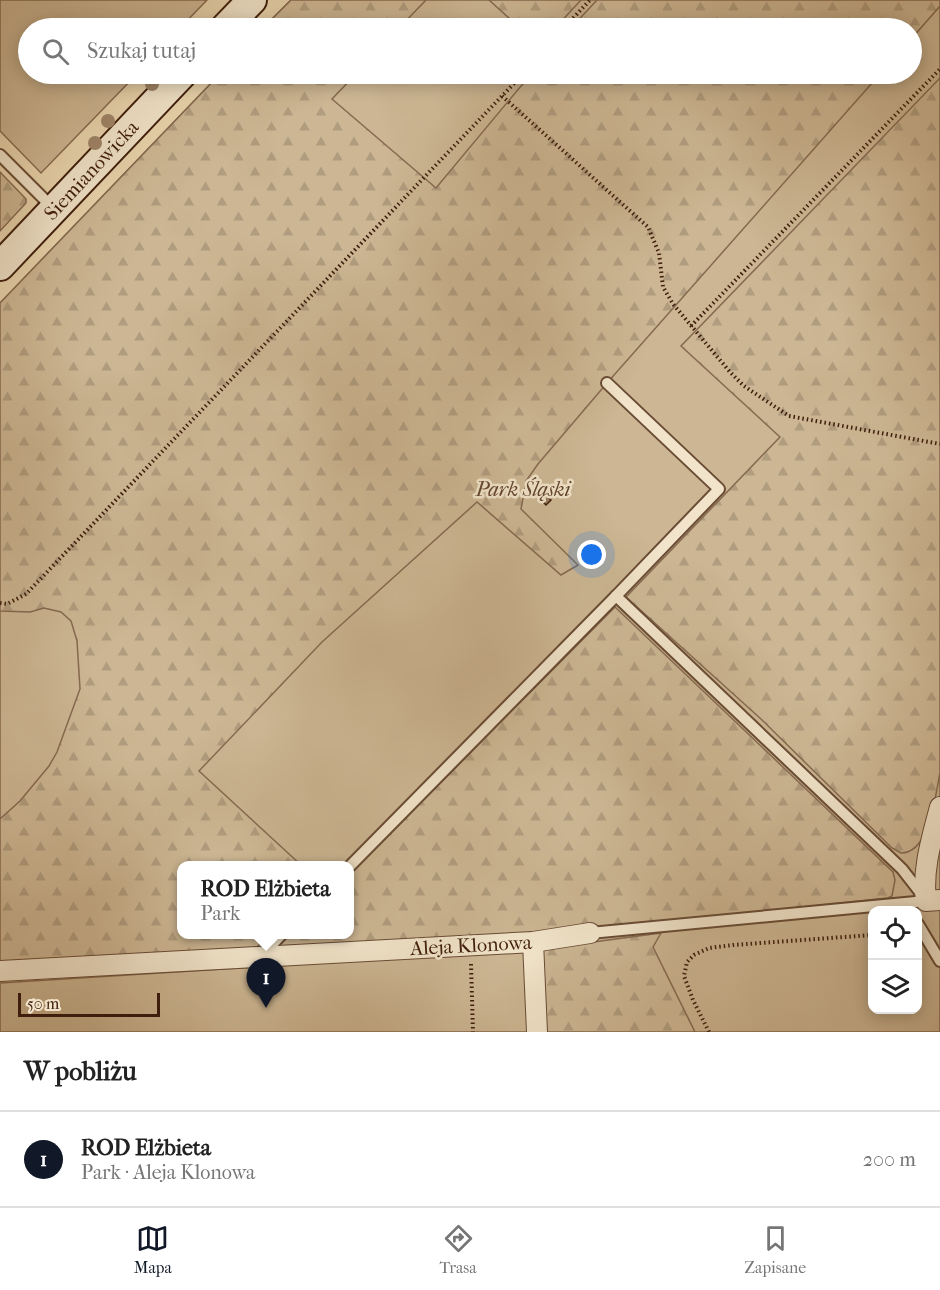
<!DOCTYPE html>
<html lang="pl">
<meta charset="utf-8">
<style>
:root{--surface:#fff;--page:#f6f6f6;--text:#222;--muted:#767676;--line:#e0e0e0;--accent:#111827}
body{margin:0;font-family:"IM FELL French Canon",serif;background:var(--page);color:var(--text)}
.controls{position:absolute;right:18px;bottom:18px;display:grid;overflow:hidden;border-radius:12px;box-shadow:0 3px 15px #0003}
.controls button{width:54px;height:54px;display:grid;place-items:center;padding:0;border:0;border-bottom:2px solid var(--line);background:var(--surface);color:var(--text);font:30px sans-serif}
.scale{position:absolute;left:18px;bottom:15px;width:142px;box-sizing:border-box;padding-left:6px;border:3px solid #3f1e0d;border-top:0;font-size:16px;line-height:21px;white-space:nowrap;color:#3f1e0d;-webkit-text-stroke:4px #f1e4ca;paint-order:stroke}
.you{position:absolute;left:592px;top:555px;width:21px;height:21px;margin:-15px;border:4px solid #fff;border-radius:50%;background:#1a73e8;box-shadow:0 0 0 9px #1a73e833}
.badge{display:grid;place-items:center;width:39px;height:39px;border-radius:50%;background:var(--accent);color:#fff;font-size:20px;font-weight:700}
.pin{position:absolute;translate:-50% -50px;filter:drop-shadow(0 2px 3px #0008)}
.pin::after{content:'';position:absolute;top:32px;width:21px;height:18px;background:inherit;clip-path:polygon(0 0,100% 0,50% 100%)}
.popup{position:absolute;left:177px;top:861px;width:177px;height:78px;box-sizing:border-box;display:grid;place-content:center;border-radius:12px;background:var(--surface);filter:drop-shadow(0 2px 4px #0005);font-size:20px;white-space:nowrap;color:var(--muted)}
.popup b{font-size:22px;color:var(--text)}
.popup::after{content:'';position:absolute;left:50%;top:100%;margin-left:-12px;border:12px solid transparent;border-top-color:var(--surface)}
.list{margin:0;padding:0;list-style:none}
h2{display:flex;justify-content:space-between;align-items:center;height:78px;margin:0;padding:0 24px;font-size:26px}
h2 small{font-size:20px;font-weight:400;color:var(--muted)}
.list li{display:grid;grid-template-columns:39px 1fr auto;gap:18px;align-items:center;box-sizing:border-box;height:96px;padding:0 24px;border-top:2px solid var(--line)}
.list b{display:block;font-size:22px;white-space:nowrap}
.list p{margin:0;font-size:20px;white-space:nowrap;color:var(--muted)}
.list em{font-size:20px;font-style:normal;color:var(--muted)}
.icon{flex:none;width:33px;height:33px;fill:none;stroke:currentColor;stroke-width:2;stroke-linecap:round;stroke-linejoin:round}
.map{position:relative;flex:none;width:940px;height:1032px;overflow:hidden}
.search{position:absolute;background:var(--surface);box-shadow:0 3px 15px #0003;left:18px;right:18px;top:18px;height:66px;display:flex;align-items:center;gap:15px;box-sizing:border-box;padding:0 21px;border-radius:33px;color:var(--muted);font-size:22px}
.sheet{height:174px;background:var(--surface)}
nav{display:flex;justify-content:space-around;align-items:center;box-sizing:border-box;height:84px;border-top:2px solid var(--line);background:var(--surface);font-size:16px;color:var(--muted)}
nav a{display:grid;justify-items:center;gap:3px}
nav .on{color:var(--accent)}
.map>svg:first-child{display:block}
</style>
<div class="map">
<svg width="940" height="1032" viewBox="0 0 940 1032">
<defs>
<pattern id="forest-firs" width="22" height="20" patternUnits="userSpaceOnUse" patternTransform="scale(1.5)"><rect width="22" height="20" fill="#ccb693"/><path d="M5 1l3.5 6h-7zM16 11l3.5 6h-7z" fill="#b09c7e"/></pattern>
</defs>
<rect width="100%" height="100%" fill="#e9d5ae"/>
<filter id="stains"><feTurbulence type="fractalNoise" baseFrequency=".00333" numOctaves="4"/><feColorMatrix values="0 0 0 0 .2 0 0 0 0 .09 0 0 0 0 .02 0 0 0 .5 -.17"/></filter>
<radialGradient id="worn" r=".72"><stop offset=".6" stop-color="#630" stop-opacity="0"/><stop offset="1" stop-color="#630" stop-opacity=".3"/></radialGradient>
<g fill="#ccb693" stroke="#866a50" stroke-width="1.5" fill-rule="evenodd">
<path d="M0,0H207L180,28H28V74H137L41,173L0,131Z"/>
<path d="M291,0H940V1032H543L541,949L0,964V303L220,74H912V28H263ZM182,866H350V934H182ZM872,910H918V1010H872Z"/>
<path d="M531,950L534,1032H0V983Z"/>
</g>
<g fill="url(#forest-firs)" stroke="#866a50" stroke-width="1.5">
<path d="M291,0H426L399,28H263Z"/>
<path d="M489,0H581L555,28H520Z"/>
<path d="M597,0H940V6L912,38V28H571Z"/>
<path d="M220,74H356L332,99L436,188L531,74H880L607,383L538,464L526,481L521,509L578,565L561,575L477,502L322,642L199,771L301,865L182,866V934L269,935L256,948L0,964V819L20,801L49,766L57,752L80,689L77,641L71,621L61,612L44,608L30,612L0,611V303Z"/>
<path d="M940,78V773C935,796 930,853 901,853L892,848L761,719L626,597L780,437L681,346Z"/>
<path d="M0,172L26,199V203L0,231Z"/>
<path d="M615,607L893,872L895,880L892,896L888,898L539,935L278,946L290,935L350,934V874Z"/>
<path d="M661,933L653,947L695,1032H543L541,949Z"/>
</g>
<path fill="#977d61" stroke="#3f1e0d" stroke-width="1.5" d="M542,491L551,500L546,505L537,496Z"/>
<g fill="none" stroke-linecap="round" stroke-linejoin="round">
<g stroke="#6a4c35" stroke-width="14">
<g id="lane">
<path d="M0,155L54,209"/>
<path d="M607,383L719,489L616,596"/>
<path d="M350,866L616,596L902,869L923,896"/>
<path d="M918,924L940,961"/>
<path d="M590,933L926,901"/>
<path d="M261,956L282,934"/>
</g>
</g>
<g stroke="#6a4c35" stroke-width="22">
<g id="street">
<path d="M940,807C932,838 922,869 926,901L940,900"/>
<path d="M533,942L537,1032"/>
<path d="M0,971L533,942L590,933"/>
</g>
</g>
<g stroke="#3f1e0d" stroke-width="32">
<g id="secondary">
<path d="M225,28L252,0"/>
<path d="M0,266L182,74"/>
</g>
</g>
<g stroke="#3f1e0d" stroke-width="4" stroke-dasharray="1.5 3" stroke-linecap="butt">
<path d="M564,28L590,0"/>
<path d="M502,96L648,227L659,253L663,287L673,304L730,372L744,386L789,416L940,444"/>
<path d="M691,326L940,69"/>
<path d="M0,603L7,604L26,594L523,74"/>
<path d="M471,964L473,1032"/>
<path d="M709,1032L693,1000L684,976L687,962L694,955L709,948L733,945L872,935"/>
</g>
<use href="#lane" stroke="#f1e4ca" stroke-width="10"/>
<use href="#street" stroke="#f1e4ca" stroke-width="20"/>
<use href="#secondary" stroke="#f1e4ca" stroke-width="28"/>
</g>
<g fill="#9f8568">
<circle cx="152" cy="84" r="7"/>
<circle cx="108" cy="121" r="7"/>
<circle cx="95" cy="143" r="7"/>
</g>
<g text-anchor="middle" stroke-width="5" stroke-linejoin="round" paint-order="stroke">
<g font-size="20" fill="#3f1e0d" stroke="#f1e4ca">
<text transform="translate(91 170) rotate(-47)" y="7">Siemianowicka</text>
<text transform="translate(471 945) rotate(-3)" y="7">Aleja Klonowa</text>
</g>
<g font-size="20" font-style="italic" fill="#62442e" stroke="#f1e4ca">
<text x="523" y="496">Park Śląski</text>
</g>
</g>
<rect width="100%" height="100%" filter="url(#stains)"/>
<rect width="100%" height="100%" fill="url(#worn)"/>
</svg>
<div class="controls">
<button><svg class="icon" aria-label="locate" viewBox="0 0 24 24"><circle cx="12" cy="12" r="6"/><path d="M12 2v4M12 18v4M2 12h4M18 12h4"/></svg></button>
<button><svg class="icon" aria-label="layers" viewBox="0 0 24 24"><path d="M12 4l9 5-9 5-9-5zM3 14l9 5 9-5"/></svg></button>
</div>
<div class="scale">50 m</div>
<div class="you"></div>
<div class="pin badge" style="left:266px;top:1008px">1</div>
<div class="popup"><b>ROD Elżbieta</b>Park</div>
<div class="search"><svg class="icon" aria-label="search" viewBox="0 0 24 24"><circle cx="10" cy="10" r="6"/><path d="M15 15l6 6"/></svg>Szukaj tutaj</div>
</div>
<section class="sheet">
<h2>W pobliżu<small></small></h2>
<ul class="list">
<li><span class="badge">1</span><div><b>ROD Elżbieta</b><p>Park · Aleja Klonowa</p></div><em>200 m</em></li>
</ul>
</section>
<nav>
<a class="on"><svg class="icon" aria-label="map" viewBox="0 0 24 24"><path d="M3 6l6-2 6 2 6-2v14l-6 2-6-2-6 2zM9 4v14M15 6v14"/></svg>Mapa</a>
<a><svg class="icon" aria-label="directions" viewBox="0 0 24 24"><path d="M12 3l9 9-9 9-9-9zM9 14v-3h6M13 9l2 2-2 2"/></svg>Trasa</a>
<a><svg class="icon" aria-label="saved" viewBox="0 0 24 24"><path d="M7 4h10v16l-5-4-5 4z"/></svg>Zapisane</a>
</nav>
